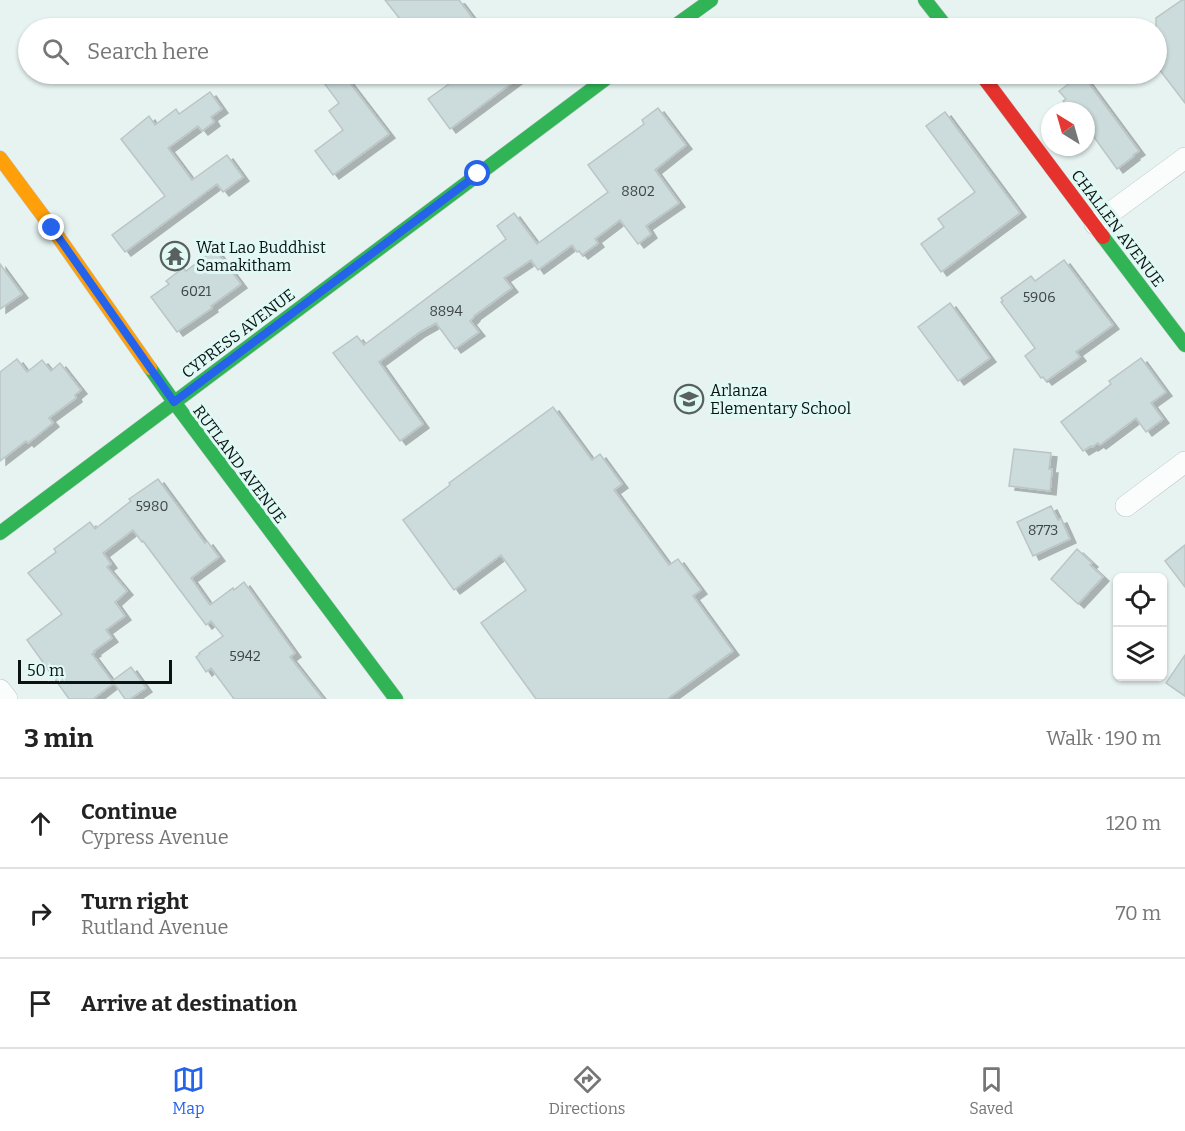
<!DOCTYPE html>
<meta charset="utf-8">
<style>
:root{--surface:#fff;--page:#f6f6f6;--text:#222;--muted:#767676;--line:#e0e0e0;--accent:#2563eb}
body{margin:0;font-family:Bitter,serif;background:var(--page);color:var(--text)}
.controls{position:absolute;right:18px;bottom:18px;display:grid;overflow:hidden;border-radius:9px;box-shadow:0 2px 4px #0004}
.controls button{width:54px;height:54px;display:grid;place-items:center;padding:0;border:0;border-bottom:2px solid var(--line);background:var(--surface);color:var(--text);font:30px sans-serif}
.compass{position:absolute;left:1041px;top:102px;width:54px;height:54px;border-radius:50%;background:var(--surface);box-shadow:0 2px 4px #0004;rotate:323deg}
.scale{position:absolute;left:18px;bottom:15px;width:154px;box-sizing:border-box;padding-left:6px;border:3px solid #0b1312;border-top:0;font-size:16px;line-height:21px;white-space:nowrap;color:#0b1312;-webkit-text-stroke:4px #e0f9f5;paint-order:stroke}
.stop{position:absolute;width:18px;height:18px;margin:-14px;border:4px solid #2563eb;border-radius:50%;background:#fff}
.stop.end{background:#2563eb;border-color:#fff;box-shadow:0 2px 6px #0008}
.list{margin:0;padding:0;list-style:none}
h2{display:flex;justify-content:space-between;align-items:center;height:78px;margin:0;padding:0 24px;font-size:26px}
h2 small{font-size:20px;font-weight:400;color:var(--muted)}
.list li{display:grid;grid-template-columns:39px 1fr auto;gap:18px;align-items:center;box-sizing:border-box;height:90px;padding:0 24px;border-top:2px solid var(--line)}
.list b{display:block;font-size:22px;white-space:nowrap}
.list p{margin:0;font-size:20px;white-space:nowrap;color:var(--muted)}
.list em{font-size:20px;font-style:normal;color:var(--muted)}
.icon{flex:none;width:33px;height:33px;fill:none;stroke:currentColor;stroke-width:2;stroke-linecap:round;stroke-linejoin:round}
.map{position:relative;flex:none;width:1185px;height:699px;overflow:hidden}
.search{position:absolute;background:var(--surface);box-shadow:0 2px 4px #0004;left:18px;right:18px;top:18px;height:66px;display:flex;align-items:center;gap:15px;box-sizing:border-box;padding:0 21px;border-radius:33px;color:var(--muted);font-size:22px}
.sheet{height:348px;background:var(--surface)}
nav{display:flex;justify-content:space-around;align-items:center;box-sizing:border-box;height:84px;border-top:2px solid var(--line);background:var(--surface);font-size:16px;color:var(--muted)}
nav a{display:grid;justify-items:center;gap:3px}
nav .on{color:var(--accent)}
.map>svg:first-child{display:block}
</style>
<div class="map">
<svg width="1185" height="699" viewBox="0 0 1185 699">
<defs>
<filter id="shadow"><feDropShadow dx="6" dy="4" stdDeviation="0" flood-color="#0004"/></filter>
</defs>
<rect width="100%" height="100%" fill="#e6f3f1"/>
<g fill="#ccdbdb" stroke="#bbc5c6" stroke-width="1.5" filter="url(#shadow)">
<path d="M385,0H459L480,28H407Z"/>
<path d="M1182,0H1185V103L1156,65V18Z"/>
<path d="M336,74H343L389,134L333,175L315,151L343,130L329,111L339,103L324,83Z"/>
<path d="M463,74H524L450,129L428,99Z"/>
<path d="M1082,74L1139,151L1133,155L1134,156L1117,169L1086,126V111H1071L1063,101L1066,99L1059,91Z"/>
<path d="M210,92L222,109L211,117L214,122L202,131L198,126L168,148L192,180L227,155L243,177L223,192L217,184L125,252L112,235L165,196L121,139L149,116L155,125L176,109L179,114Z"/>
<path d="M658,108L686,145L655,170L679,203L646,226L651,234L638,244L620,220L595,239L598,243L582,255L579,251L577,252L572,245L538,270L531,260L504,278L512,288L474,316V317L470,321L479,332L455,349L436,323L420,332L379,362L423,424L400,441L333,353L357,336L364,345L506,239L497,226L514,213L537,244L608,192L588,165L644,124L642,120Z"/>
<path d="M945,112L1020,213L941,272L921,244L944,227L938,219L975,192L926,126Z"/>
<path d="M215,249L241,284L211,306L212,308L177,332L151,297L169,284L166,281L183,268L186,271Z"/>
<path d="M1064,260L1113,325L1076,352L1080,357L1046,381L1043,377L1041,378L1025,356L1035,348L1001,302L1003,301L1001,298L1031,276L1035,281Z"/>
<path d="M0,264L22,294L0,309Z"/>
<path d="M950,303L990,358L958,381L918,327Z"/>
<path d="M1141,358L1166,392L1151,403L1163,419L1146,432L1136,418L1100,445L1098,443L1092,447L1091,446L1083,451L1061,422L1111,384L1109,381Z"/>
<path d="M17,359L27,372L42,360L51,371L60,363L81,390L75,395L76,398L49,418L53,423L28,443L26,441L0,461V372Z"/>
<path d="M553,407L592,460L600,454L622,484L614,490L669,565L678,559L701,590L693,596L733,651L667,699H536L481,623L526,590L501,555L454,590L403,520L450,485L449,483Z"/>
<path d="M1014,449L1051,453L1049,469H1052L1050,491L1009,486Z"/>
<path d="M158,479L205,543L207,541L219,557L191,578L210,605L233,588L234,590L244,582L295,653L290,657L323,699H234L211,668L206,672L196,657L200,654L199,653L223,636L211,621L206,625L143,541L142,542L133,530L103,553L111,564L107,567L127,591L115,602L125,616L106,630L112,638L94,651L95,652L92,654L112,681L131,667L146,688L130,699H125L114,683L93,699H69L62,689L27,640L62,614L28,573L56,552L54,549L90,522L95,529L131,501L129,499Z"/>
<path d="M1051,506L1058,520L1061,519L1070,539L1033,556L1017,522Z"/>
<path d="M1185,545V587L1165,561Z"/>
<path d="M1077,549L1092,563L1090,565L1103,577L1078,604L1051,579Z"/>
<path d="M1185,655V696L1166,683Z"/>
</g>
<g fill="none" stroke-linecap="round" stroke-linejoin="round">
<g stroke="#bbc6c4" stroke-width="22">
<g id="street">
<path d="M1095,224L1185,158"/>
<path d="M1126,506L1185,462"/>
<path d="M0,690L7,699"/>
</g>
</g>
<g stroke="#bbc6c4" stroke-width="15">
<g id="fast">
<path d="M925,0L947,28"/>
<path d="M672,28L711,0"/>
<path d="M1103,237L1185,345"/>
<path d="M150,368L174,402L396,699"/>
<path d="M0,533L612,74"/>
</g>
</g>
<g stroke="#bbc6c4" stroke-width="15">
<path id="slow" d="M0,158L52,228L150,368"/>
</g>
<g stroke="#bbc6c4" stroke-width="15">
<path id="jam" d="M981,74L1103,237"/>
</g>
<use href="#street" stroke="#fbfdfd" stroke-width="21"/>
<use href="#fast" stroke="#30b455" stroke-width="14"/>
<use href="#slow" stroke="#ff9f0a" stroke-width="14"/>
<use href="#jam" stroke="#e5322d" stroke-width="14"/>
</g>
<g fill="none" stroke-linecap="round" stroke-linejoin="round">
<path stroke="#2563eb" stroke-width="8" d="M52,228L174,402L478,174"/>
</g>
<defs>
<g id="temple-ring" transform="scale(1.5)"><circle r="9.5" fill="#e0f9f5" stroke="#586160" stroke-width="1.5"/><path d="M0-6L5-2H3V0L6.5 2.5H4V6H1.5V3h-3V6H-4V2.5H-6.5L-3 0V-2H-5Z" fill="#586160"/></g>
<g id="school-ring" transform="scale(1.5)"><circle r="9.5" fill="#e0f9f5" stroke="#586160" stroke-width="1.5"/><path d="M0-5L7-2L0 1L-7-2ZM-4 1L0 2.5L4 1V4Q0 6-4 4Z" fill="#586160"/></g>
</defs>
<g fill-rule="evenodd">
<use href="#temple-ring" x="175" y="256"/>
<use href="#school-ring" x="689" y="399"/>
</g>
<g text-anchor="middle" stroke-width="6" stroke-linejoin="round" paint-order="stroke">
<g font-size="14" fill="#3c4645">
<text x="638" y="196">8802</text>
<text x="196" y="296">6021</text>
<text x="1039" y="302">5906</text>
<text x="446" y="316">8894</text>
<text x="152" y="511">5980</text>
<text x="1043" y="535">8773</text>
<text x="245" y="661">5942</text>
</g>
<g font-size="16" fill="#0b1312" stroke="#e0f9f5">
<text transform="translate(1118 228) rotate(53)" y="6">CHALLEN AVENUE</text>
<text transform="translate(238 333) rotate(-37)" y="6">CYPRESS AVENUE</text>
<text transform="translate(240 464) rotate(53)" y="6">RUTLAND AVENUE</text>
</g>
<g font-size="16" fill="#0b1312" stroke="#e0f9f5" text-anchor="start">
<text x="196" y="253">Wat Lao Buddhist<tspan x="196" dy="18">Samakitham</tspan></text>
<text x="710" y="396">Arlanza<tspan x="710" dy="18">Elementary School</tspan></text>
</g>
</g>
</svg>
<div class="controls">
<button><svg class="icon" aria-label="locate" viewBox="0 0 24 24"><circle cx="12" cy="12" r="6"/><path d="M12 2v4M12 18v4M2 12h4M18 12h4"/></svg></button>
<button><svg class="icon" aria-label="layers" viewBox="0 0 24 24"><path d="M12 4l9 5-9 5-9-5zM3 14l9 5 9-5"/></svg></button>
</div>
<svg class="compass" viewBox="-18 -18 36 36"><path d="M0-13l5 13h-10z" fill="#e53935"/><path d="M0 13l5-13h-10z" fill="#767676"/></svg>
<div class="scale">50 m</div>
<div class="stop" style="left:478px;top:174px"></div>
<div class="stop end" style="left:52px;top:228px"></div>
<div class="search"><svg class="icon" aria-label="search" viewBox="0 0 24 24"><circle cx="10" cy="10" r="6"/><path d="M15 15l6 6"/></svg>Search here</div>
</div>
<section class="sheet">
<h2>3 min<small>Walk · 190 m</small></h2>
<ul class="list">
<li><svg class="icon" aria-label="ahead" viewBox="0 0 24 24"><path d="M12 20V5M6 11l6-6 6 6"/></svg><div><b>Continue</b><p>Cypress Avenue</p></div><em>120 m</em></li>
<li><svg class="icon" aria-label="right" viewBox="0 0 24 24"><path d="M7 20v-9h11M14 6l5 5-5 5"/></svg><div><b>Turn right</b><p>Rutland Avenue</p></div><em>70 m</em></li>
<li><svg class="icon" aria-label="arrive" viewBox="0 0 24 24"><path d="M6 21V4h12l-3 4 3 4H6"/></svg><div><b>Arrive at destination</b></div></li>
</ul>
</section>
<nav>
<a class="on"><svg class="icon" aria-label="map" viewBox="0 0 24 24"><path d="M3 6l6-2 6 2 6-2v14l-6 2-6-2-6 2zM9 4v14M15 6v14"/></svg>Map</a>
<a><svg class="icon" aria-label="directions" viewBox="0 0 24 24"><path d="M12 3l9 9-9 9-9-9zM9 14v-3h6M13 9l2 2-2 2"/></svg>Directions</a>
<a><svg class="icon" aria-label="saved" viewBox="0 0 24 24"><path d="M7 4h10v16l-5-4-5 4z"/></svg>Saved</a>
</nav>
